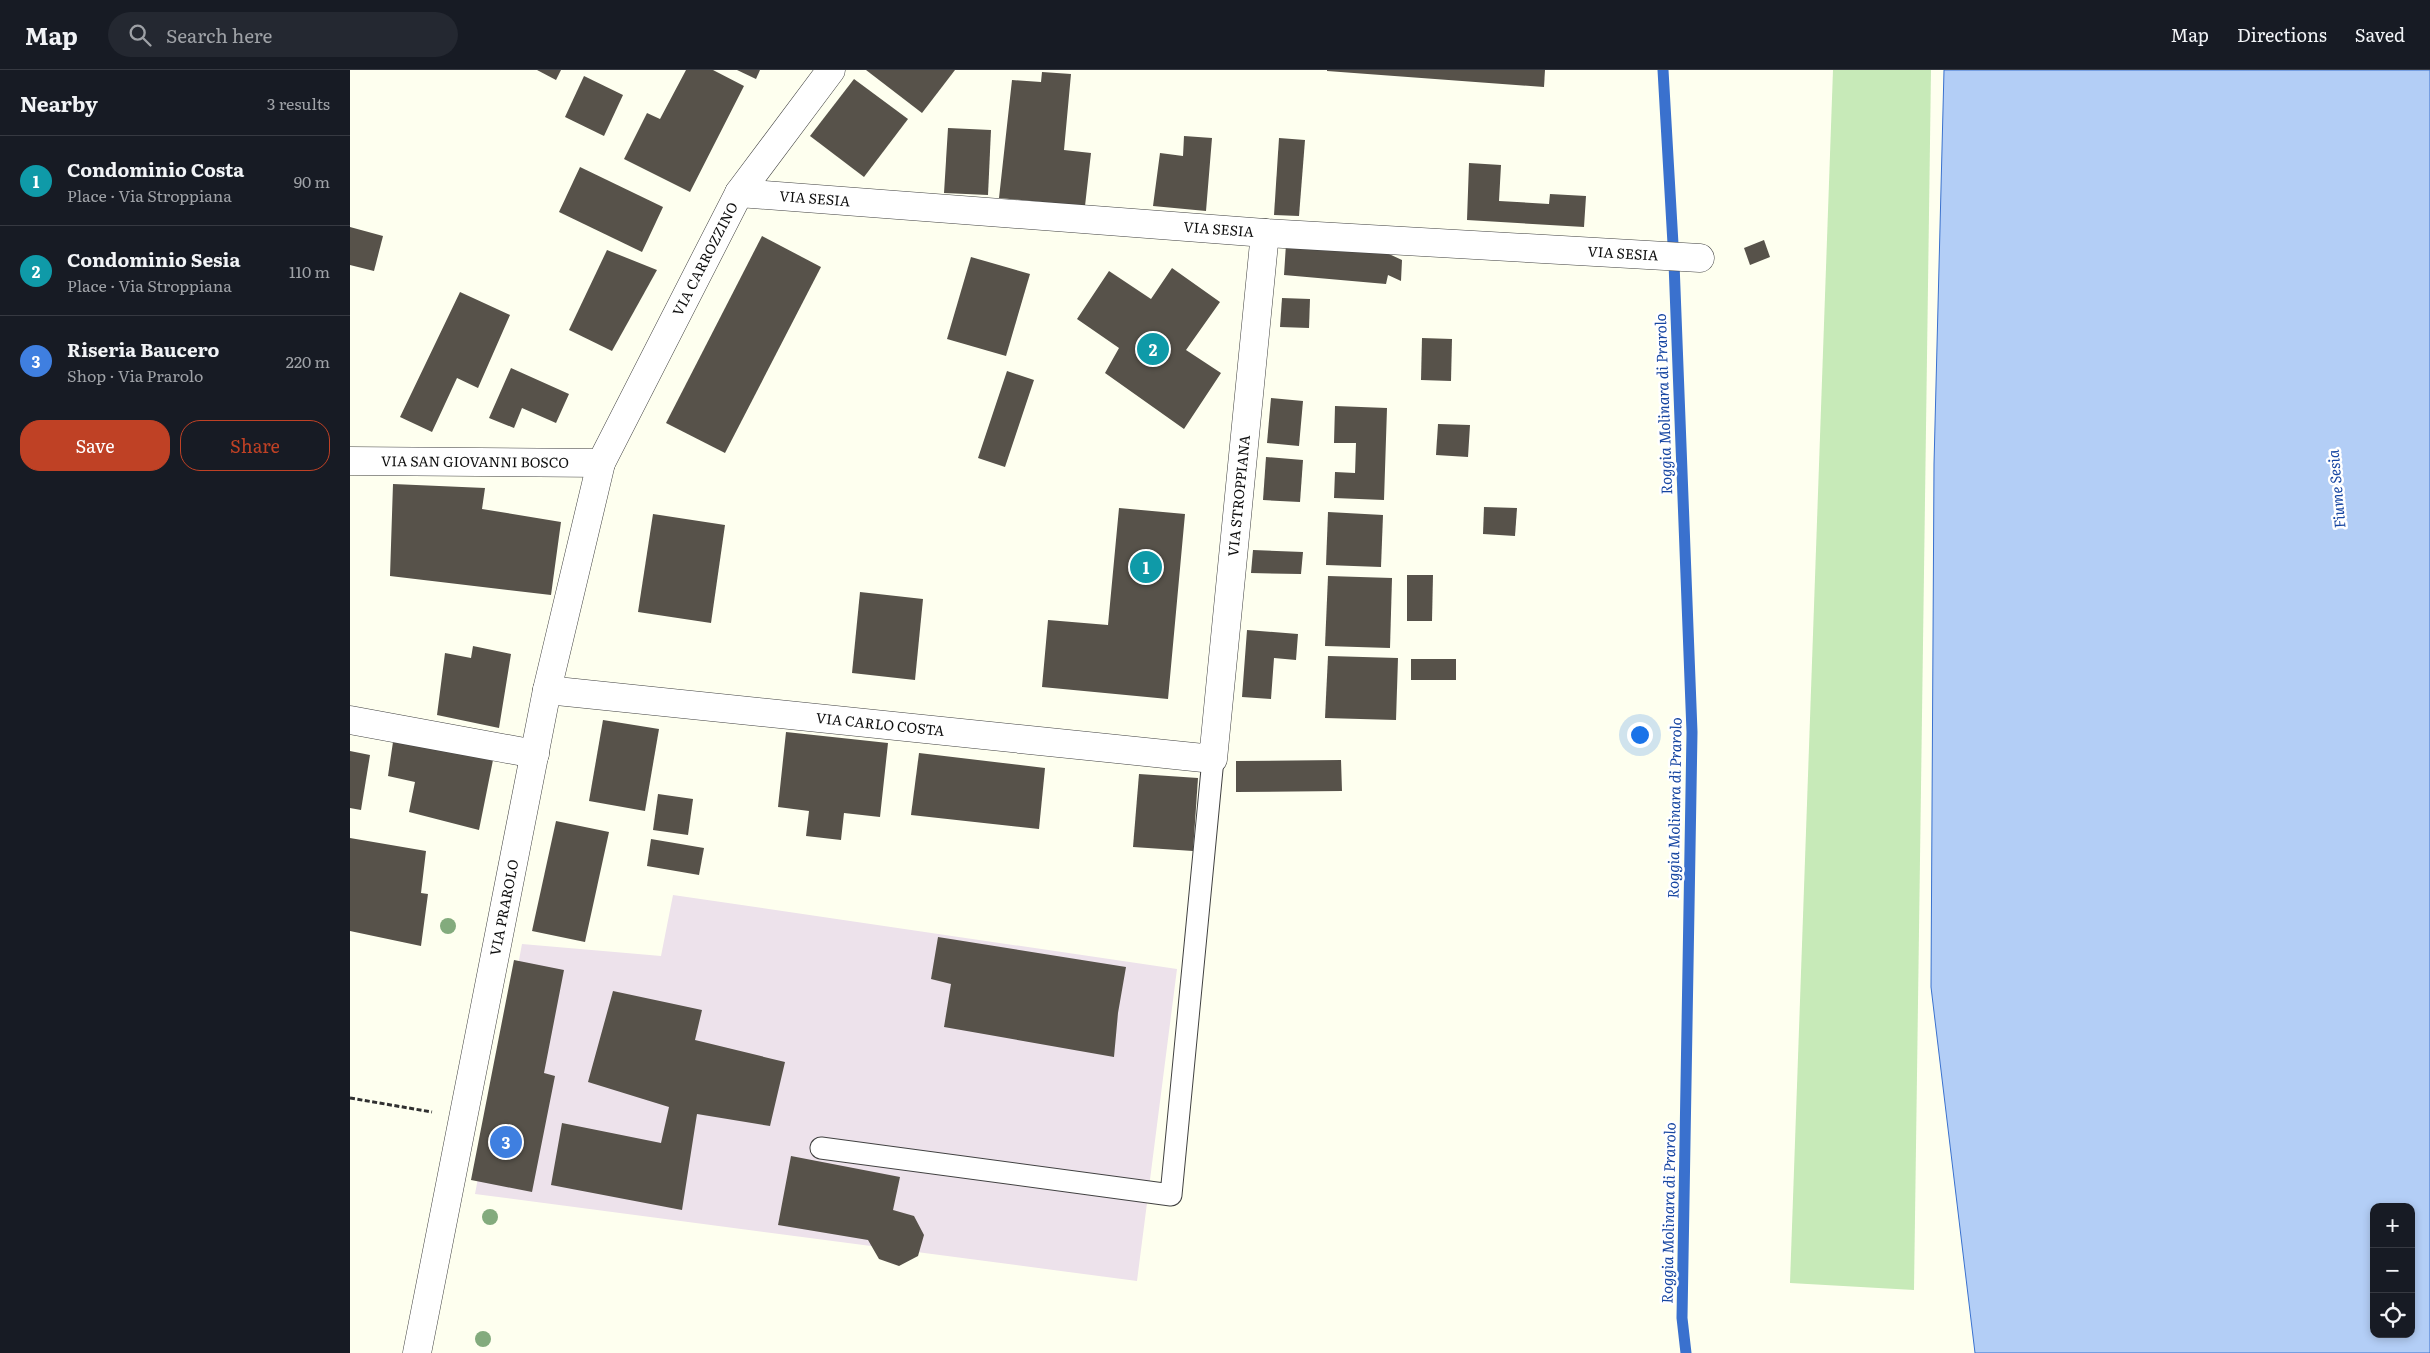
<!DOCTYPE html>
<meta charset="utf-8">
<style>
:root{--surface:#171b24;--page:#242831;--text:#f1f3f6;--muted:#9ea1a6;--line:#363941;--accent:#bf4125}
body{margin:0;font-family:Literata,serif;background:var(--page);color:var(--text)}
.controls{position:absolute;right:15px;bottom:15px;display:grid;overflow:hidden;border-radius:10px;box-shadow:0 2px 8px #0003}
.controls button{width:45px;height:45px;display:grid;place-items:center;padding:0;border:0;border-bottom:1px solid var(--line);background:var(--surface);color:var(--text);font:25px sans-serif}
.you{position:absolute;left:1289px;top:664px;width:18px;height:18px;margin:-12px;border:4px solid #fff;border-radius:50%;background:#1a73e8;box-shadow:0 0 0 8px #1a73e833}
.badge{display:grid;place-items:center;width:32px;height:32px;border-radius:50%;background:var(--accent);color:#fff;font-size:16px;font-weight:700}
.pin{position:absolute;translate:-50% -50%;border:2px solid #fff;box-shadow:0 1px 5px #0006}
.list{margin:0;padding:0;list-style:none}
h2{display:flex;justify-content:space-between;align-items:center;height:65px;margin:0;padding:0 20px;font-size:21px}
h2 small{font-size:16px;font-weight:400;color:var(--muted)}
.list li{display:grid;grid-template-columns:32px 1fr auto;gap:15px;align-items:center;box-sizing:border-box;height:90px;padding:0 20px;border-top:1px solid var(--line)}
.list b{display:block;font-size:19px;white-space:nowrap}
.list p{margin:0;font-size:16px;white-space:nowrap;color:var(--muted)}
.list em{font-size:16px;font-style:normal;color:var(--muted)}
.actions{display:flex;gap:10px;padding:15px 20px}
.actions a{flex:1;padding:11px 0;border:1px solid var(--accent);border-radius:20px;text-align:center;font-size:18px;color:var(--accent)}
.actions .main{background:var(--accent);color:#fff}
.icon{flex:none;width:28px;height:28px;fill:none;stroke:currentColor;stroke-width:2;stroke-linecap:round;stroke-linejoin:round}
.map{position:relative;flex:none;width:2080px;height:1283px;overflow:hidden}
header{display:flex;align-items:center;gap:30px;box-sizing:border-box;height:70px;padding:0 25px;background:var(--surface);border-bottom:1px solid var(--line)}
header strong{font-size:24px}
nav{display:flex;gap:28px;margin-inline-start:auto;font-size:18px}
.search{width:350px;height:45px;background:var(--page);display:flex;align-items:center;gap:12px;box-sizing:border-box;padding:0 18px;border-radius:28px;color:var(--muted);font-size:19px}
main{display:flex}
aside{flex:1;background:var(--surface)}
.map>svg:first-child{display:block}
</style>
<header>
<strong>Map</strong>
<div class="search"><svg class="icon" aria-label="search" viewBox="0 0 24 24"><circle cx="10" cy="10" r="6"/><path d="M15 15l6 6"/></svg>Search here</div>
<nav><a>Map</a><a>Directions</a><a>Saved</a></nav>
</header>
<main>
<aside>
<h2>Nearby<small>3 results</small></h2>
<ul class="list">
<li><span class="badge" style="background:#0f9aa8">1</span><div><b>Condominio Costa</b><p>Place · Via Stroppiana</p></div><em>90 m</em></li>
<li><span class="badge" style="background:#0f9aa8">2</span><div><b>Condominio Sesia</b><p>Place · Via Stroppiana</p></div><em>110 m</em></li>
<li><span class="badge" style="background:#3f7fe0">3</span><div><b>Riseria Baucero</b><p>Shop · Via Prarolo</p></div><em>220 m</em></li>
</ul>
<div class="actions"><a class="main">Save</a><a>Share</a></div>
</aside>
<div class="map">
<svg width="2080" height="1283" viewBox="0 0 2080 1283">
<rect width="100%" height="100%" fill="#feffef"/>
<path fill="#ede2eb" d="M323,825L827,899L787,1211L125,1124L172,874L311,886Z"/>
<path fill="#c7eab8" d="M1483,0H1581L1564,1220L1440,1213Z"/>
<path fill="#b3cef6" stroke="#3a71ce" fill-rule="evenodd" d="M1594,0H2080V1283H1625L1581,917L1584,394ZM2024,1137H2061V1264H2024Z"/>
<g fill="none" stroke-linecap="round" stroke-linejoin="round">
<g stroke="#3a71ce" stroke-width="11">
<path d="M1313,0L1323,174"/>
<path d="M1324,193L1342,662L1332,1248L1336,1283"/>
</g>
</g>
<g fill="#57524a">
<path d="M187,0H211L206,10Z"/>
<path d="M336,0H363L394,16L340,122L274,89L297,43L310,49Z"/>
<path d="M387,0H410L406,9Z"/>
<path d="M516,0H605L572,43Z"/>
<path d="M977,0H1195L1194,17L977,1Z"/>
<path d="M692,2L721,4L714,80L741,83L735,136L649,128L662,10L691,12Z"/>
<path d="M234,6L273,25L254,66L215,47Z"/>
<path d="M504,9L558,49L514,107L460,66Z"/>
<path d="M598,58L641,60L638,125L594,123Z"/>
<path d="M834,66L862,68L856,141L803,136L810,83L833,86Z"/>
<path d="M929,68L955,70L949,146L924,145Z"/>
<path d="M1119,93L1151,95L1149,131L1199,134L1200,124L1236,126L1234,157L1117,150Z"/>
<path d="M230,97L313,137L292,182L209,142Z"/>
<path d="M0,157L33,166L24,201L0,195Z"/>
<path d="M412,166L471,197L375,383L316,353Z"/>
<path d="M1414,170L1420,187L1400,195L1394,178Z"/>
<path d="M936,174L1039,184L1052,190L1051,211L1038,205L1036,214L934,205Z"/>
<path d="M257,180L307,200L262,281L219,260Z"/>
<path d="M621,187L680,204L656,286L597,269Z"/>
<path d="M822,198L870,232L836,280L871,303L834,359L755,303L769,278L727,249L759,201L801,229Z"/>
<path d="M110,222L160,245L128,318L107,308L82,362L50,347Z"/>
<path d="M932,228L960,229L959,258L930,257Z"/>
<path d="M1072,268L1102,269L1101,311L1071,310Z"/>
<path d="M161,298L219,324L206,353L172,338L164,358L139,348Z"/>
<path d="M657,301L684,310L655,397L628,388Z"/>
<path d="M921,328L953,331L949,376L917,373Z"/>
<path d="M985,336L1037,338L1034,430L984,428L985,402L1005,403L1006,373H984Z"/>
<path d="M1088,354L1120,355L1118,387L1086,385Z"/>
<path d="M916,387L953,390L950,432L913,430Z"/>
<path d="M43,414L135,418L132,439L211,452L201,525L40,506Z"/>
<path d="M1134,437L1167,438L1165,466L1133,464Z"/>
<path d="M769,438L835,444L818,629L692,617L698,550L758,555Z"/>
<path d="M978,442L1033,445L1031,497L976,495Z"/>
<path d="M303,444L375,455L361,553L288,542Z"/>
<path d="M903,480L953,482L951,504L901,503Z"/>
<path d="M1057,505H1083L1082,551H1057Z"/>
<path d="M978,506L1042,508L1040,578L975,576Z"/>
<path d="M510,522L573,529L565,610L502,603Z"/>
<path d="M897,560L948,564L946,590L924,588L921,629L892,627Z"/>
<path d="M123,576L161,584L149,658L87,645L95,583L121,588Z"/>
<path d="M978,586L1048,588L1046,650L975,648Z"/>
<rect x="1061" y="589" width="45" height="21"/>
<path d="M253,650L309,659L295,741L239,731Z"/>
<path d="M436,662L538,673L530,747L494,743L491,770L456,766L459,741L428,737Z"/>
<path d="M43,672L143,690L129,760L59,742L65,712L38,706Z"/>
<path d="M0,681L20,685L11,740L0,738Z"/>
<path d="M569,683L695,698L689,759L561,745Z"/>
<path d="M991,690L992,721L886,722V691Z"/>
<path d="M789,704L848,708L843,781L783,777Z"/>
<path d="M308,724L343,729L338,765L303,760Z"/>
<path d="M206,751L259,762L235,872L182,861Z"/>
<path d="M0,768L76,781L71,823L78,824L71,876L0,861Z"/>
<path d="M301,769L354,778L349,805L297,796Z"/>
<path d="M588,867L776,897L768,943L764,987L594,957L601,914L581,909Z"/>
<path d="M164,890L214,900L194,1003L205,1006L182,1122L121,1110Z"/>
<path d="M263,921L352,940L345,970L435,992L420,1056L347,1044L332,1140L201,1115L212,1053L311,1073L319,1037L238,1012Z"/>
<path d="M441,1086L550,1107L543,1140L564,1146L574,1165L568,1186L549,1196L529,1189L518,1170L428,1155Z"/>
</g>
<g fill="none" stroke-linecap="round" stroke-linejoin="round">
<g stroke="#414141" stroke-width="23">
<path id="service" d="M471,1078L821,1125L863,689"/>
</g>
<g stroke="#414141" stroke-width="29">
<g id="minor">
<path id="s1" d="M389,123L915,163L1350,188"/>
<path id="s2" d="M0,391L251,393"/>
<path id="s3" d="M197,620L863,689L915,163"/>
<path d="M0,650L185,684"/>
</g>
</g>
<g stroke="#414141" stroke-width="29">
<g id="tertiary">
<path id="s4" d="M67,1283L197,620L251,393L389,123L481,0"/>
</g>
</g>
<path stroke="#303030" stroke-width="3" stroke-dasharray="5 2.5" stroke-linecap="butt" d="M0,1028L82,1042"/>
<use href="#service" stroke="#fff" stroke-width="21"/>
<use href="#minor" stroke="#fff" stroke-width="28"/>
<use href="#tertiary" stroke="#fff" stroke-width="28"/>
</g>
<g fill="#83ab7d">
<circle cx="98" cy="856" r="8"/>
<circle cx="140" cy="1147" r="8"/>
<circle cx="133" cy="1269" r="8"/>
</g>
<g text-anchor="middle" stroke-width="5" stroke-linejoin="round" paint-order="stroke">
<g font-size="14" fill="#0e0e0e" stroke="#fff">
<text dy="5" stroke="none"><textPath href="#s1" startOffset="76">VIA SESIA</textPath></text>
<text dy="5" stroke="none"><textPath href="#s1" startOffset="481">VIA SESIA</textPath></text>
<text dy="5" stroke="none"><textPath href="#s1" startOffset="886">VIA SESIA</textPath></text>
<text dy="5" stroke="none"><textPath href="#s4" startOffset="1138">VIA CARROZZINO</textPath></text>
<text dy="5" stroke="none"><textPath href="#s2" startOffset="125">VIA SAN GIOVANNI BOSCO</textPath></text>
<text dy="5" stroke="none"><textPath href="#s3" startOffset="934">VIA STROPPIANA</textPath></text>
<text dy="5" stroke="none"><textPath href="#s3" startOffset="335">VIA CARLO COSTA</textPath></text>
<text dy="5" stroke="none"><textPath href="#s4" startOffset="454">VIA PRAROLO</textPath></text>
</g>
<g font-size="15" font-style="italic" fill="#1645a1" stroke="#fff">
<text transform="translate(1314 334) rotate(-92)" y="5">Roggia Molinara di Prarolo</text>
<text transform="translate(1987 419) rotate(-95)" y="5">Fiume Sesia</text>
<text transform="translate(1325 738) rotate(-89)" y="5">Roggia Molinara di Prarolo</text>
<text transform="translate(1319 1143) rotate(-89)" y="5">Roggia Molinara di Prarolo</text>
</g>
</g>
</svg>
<div class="controls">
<button>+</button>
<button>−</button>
<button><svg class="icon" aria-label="locate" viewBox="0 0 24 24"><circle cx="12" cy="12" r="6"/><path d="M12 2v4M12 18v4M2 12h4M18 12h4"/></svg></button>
</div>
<div class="you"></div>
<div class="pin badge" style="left:796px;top:497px;background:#0f9aa8">1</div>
<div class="pin badge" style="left:803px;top:279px;background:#0f9aa8">2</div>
<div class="pin badge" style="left:156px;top:1072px;background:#3f7fe0">3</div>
</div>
</main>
